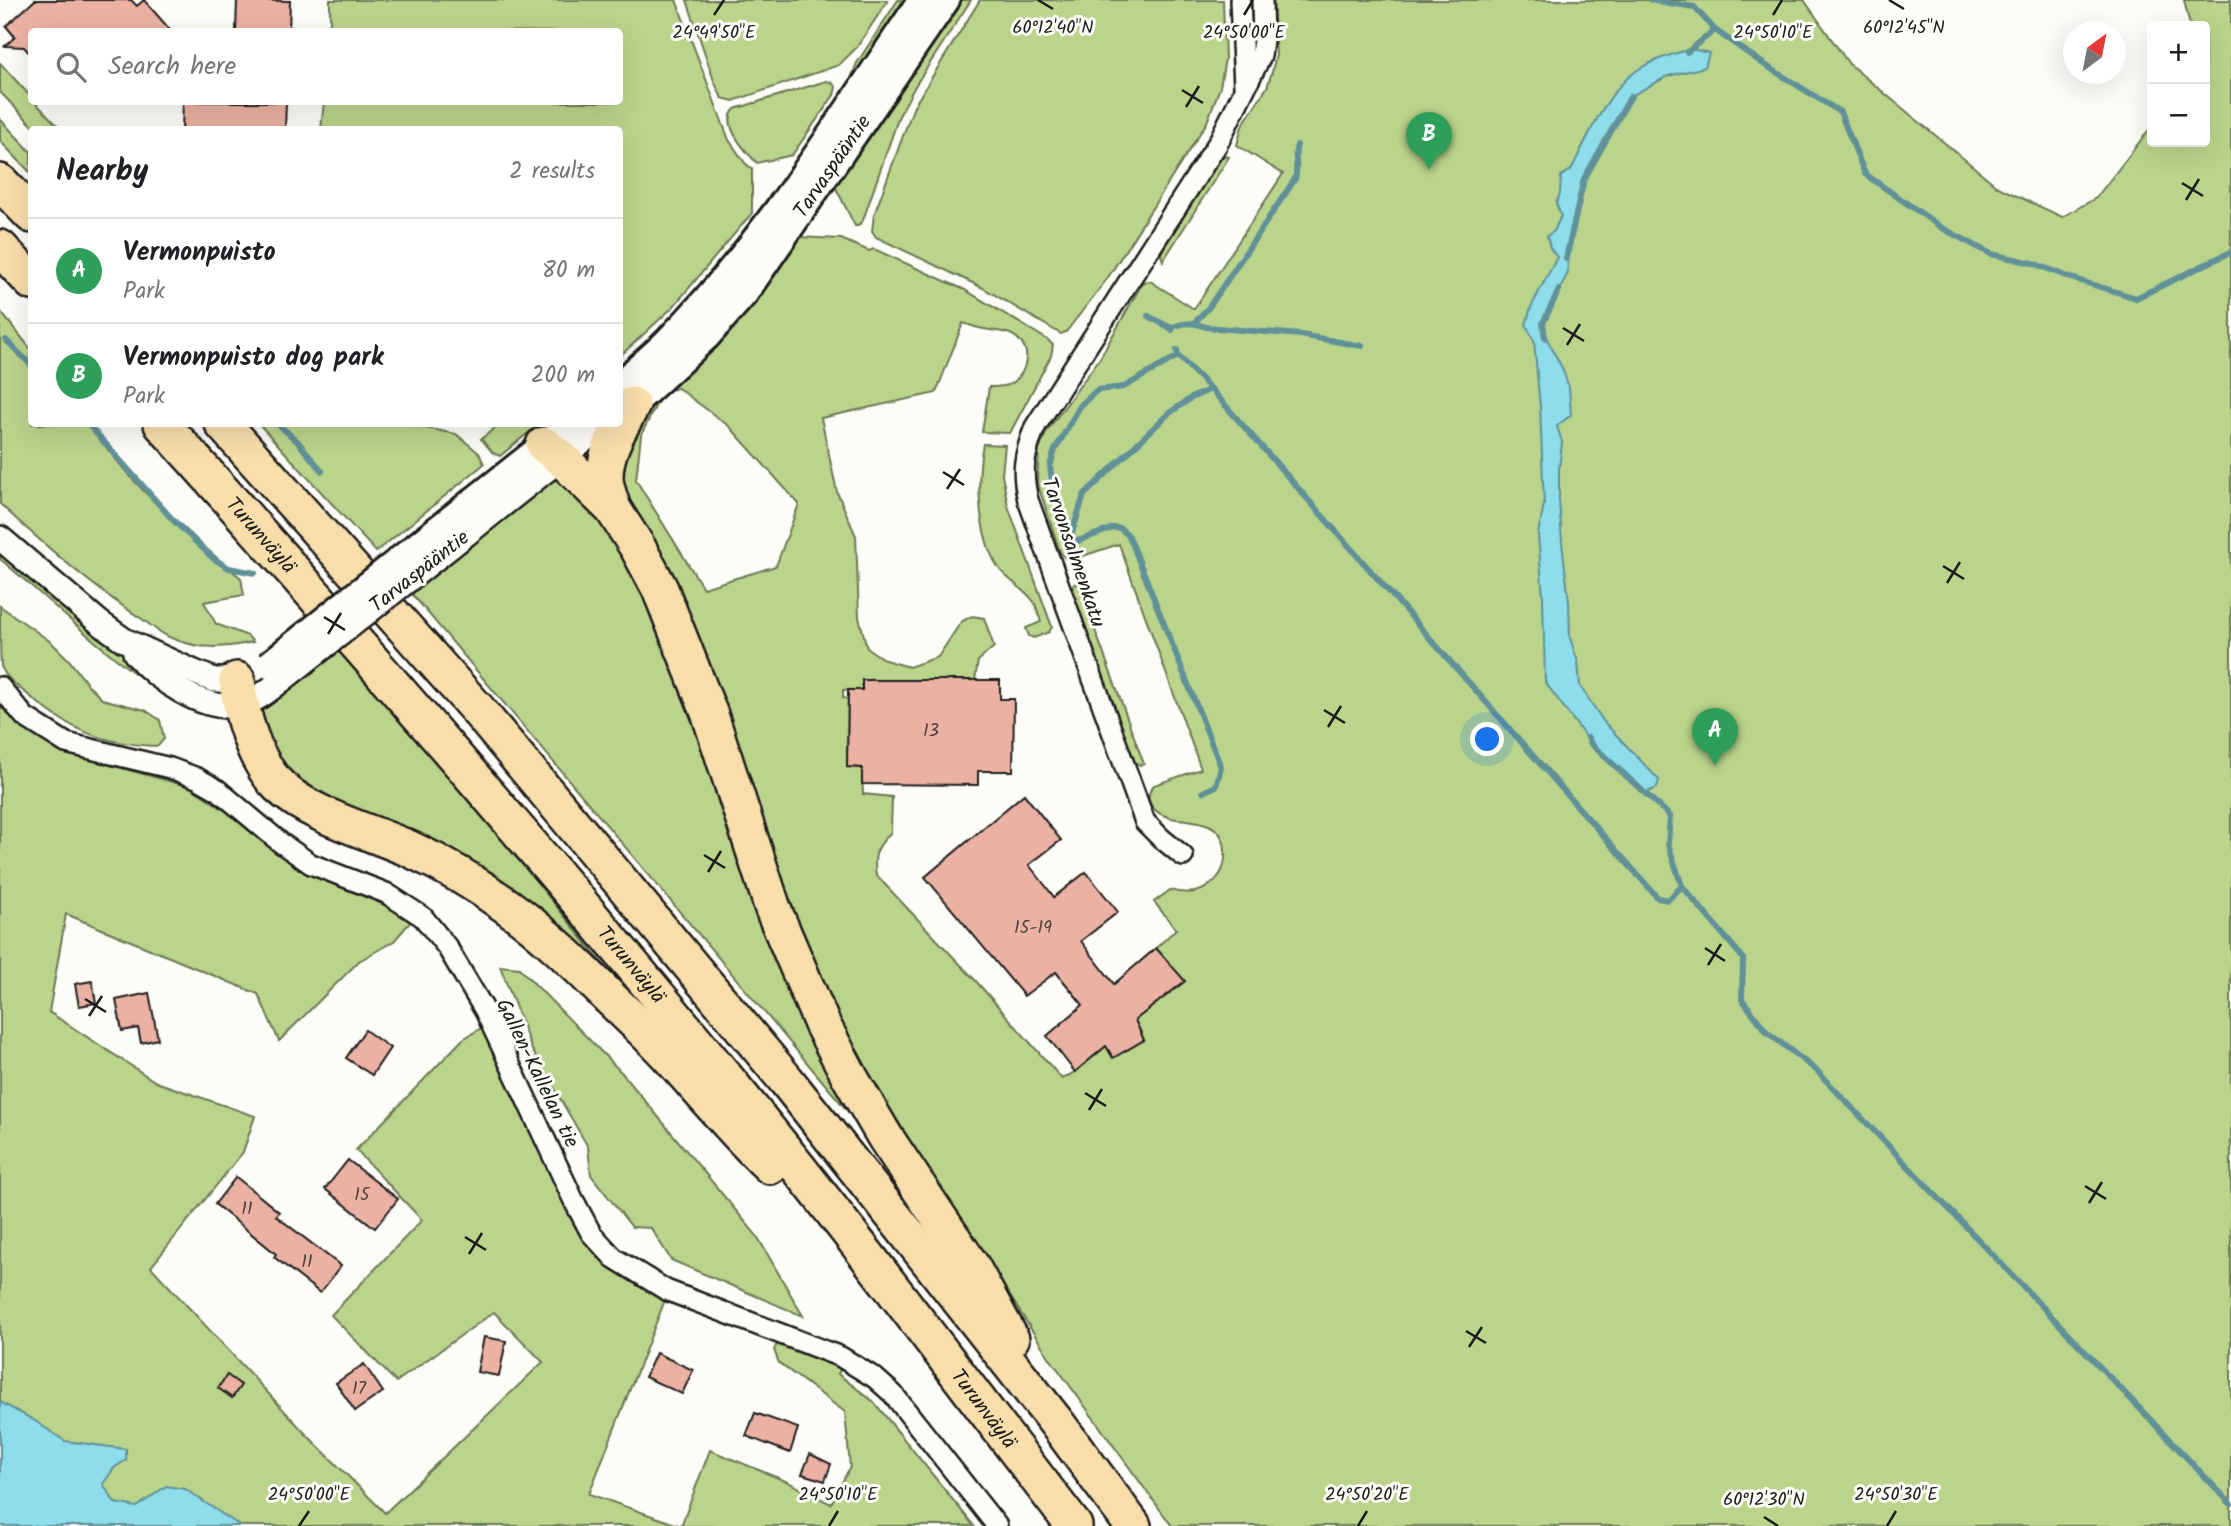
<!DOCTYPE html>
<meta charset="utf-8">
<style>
:root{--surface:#fff;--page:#f2f2f2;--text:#202124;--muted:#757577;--line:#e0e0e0;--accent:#d1495b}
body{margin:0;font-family:Kalam,sans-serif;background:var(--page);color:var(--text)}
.controls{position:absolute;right:21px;top:21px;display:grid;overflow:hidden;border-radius:7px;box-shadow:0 7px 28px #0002}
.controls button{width:63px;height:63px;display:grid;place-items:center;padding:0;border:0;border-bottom:2px solid var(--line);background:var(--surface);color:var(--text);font:35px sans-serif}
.compass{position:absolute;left:2063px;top:21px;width:63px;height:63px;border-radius:50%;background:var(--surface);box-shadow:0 7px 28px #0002;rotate:32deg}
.you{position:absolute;left:1488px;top:740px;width:24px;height:24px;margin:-18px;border:5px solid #fff;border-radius:50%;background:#1a73e8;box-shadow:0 0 0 10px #1a73e833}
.badge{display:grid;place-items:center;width:46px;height:46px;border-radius:50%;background:var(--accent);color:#fff;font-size:23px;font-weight:700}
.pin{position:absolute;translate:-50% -58px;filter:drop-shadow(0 2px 4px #0008)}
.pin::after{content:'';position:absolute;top:37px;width:24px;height:21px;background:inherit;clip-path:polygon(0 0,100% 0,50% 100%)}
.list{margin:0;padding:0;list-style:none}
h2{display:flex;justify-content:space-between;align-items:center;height:91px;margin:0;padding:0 28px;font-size:30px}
h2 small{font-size:23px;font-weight:400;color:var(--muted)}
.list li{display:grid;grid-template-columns:46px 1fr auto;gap:21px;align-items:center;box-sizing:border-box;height:105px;padding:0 28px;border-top:2px solid var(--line)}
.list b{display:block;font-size:26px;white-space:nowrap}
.list p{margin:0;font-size:23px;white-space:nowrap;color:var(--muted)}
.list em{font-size:23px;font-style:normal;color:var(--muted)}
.icon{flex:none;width:38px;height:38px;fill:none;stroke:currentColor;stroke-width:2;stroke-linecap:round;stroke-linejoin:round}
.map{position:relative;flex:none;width:2231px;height:1526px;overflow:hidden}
.search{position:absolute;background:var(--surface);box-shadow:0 7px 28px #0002;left:28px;top:28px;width:595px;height:77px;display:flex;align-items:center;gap:18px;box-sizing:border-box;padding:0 24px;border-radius:7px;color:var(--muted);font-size:26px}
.panel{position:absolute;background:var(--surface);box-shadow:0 7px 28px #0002;left:28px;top:126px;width:595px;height:301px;border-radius:7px}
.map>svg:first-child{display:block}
</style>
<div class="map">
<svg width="2231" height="1526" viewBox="0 0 2231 1526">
<rect width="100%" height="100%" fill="#fdfcf7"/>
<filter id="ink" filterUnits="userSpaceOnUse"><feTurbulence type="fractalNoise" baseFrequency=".0143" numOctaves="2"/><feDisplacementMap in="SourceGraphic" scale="14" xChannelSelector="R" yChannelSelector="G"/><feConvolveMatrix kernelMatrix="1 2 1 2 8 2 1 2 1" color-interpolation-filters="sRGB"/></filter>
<g filter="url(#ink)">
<g fill="#bad48b" stroke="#6b7854" stroke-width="2">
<path d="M330,0H676L729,140L745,163L752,169V213L673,307L620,356V130L321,129L324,102H620V32L330,31Z"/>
<path d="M687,0H888L857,47L839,65L733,101L722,98L714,81Z"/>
<path d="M898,0H913L845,94L857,63Z"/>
<path d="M954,0H971L915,86L899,116L863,220L858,226H855L834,184Z"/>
<path d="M980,0H1223L1225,59L1220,87L1207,122L1107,279L1066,332L1061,334L983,288L876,237L872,231L874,215L914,106Z"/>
<path d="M1273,0H1804L1849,64L1998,187L2062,217L2096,198L2152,126V142H2205V26H2190L2184,0H2231V1526H1172L1049,1357L865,1070L821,980L786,895L707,659L681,593L658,545L630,502L620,472L639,420L659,399L641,435L636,480L703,588L776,566L799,504L730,427L678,388L666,391L797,237L841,239L869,251L874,249L965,290L1048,340L1053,345L1051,356L1010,433L982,432L989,387C997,387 1008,387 1015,381C1026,371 1031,352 1020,341C1010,330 998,332 984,329C977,328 970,325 963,323L936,393L821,418L837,492L856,536L859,617L867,648L885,660L909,667L938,657L961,622L972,616L984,618L994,647L978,661L975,680H862V690H843V698L848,699L847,767L862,768L863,794L892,797L891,832C876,848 873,854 876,875L975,980L1062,1079L1075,1072L1106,1046L1114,1057L1144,1040L1135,1020L1184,981L1156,948L1176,929L1154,902L1170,890C1184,894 1200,894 1211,884C1220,877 1225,867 1225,856C1227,824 1202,821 1177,819C1159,817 1139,803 1154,785L1201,769L1119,544L1074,559L1065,558L1060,552L1037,482L1039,450L1047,431L1100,358L1143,282L1150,281L1194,309L1283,174L1237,145L1242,126L1267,87L1272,72L1276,55Z"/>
<path d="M0,63L31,97L32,102H35L61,129H36L0,92Z"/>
<path d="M826,81L831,82L836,87L834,95L792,155L757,163C746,152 720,124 735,109Z"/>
<path d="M0,119L31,152V173L0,141Z"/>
<path d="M1225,156L1229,157L1163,261L1161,255L1163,249L1221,158Z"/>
<path d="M0,311L31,349L32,424H91C129,486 185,531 241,578L244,595L204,602L216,624L248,636L253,642C226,648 200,650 174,639C162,635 152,626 142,619C92,587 43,544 0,504Z"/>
<path d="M259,424H406L456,434L479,453L484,464L376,552Z"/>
<path d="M500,424H539L500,456L493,453L481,439Z"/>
<path d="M983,444L1005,445L1002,475L1008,506L1052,627L1049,632L1034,638L1029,636L1026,628L1041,622C1039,616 1037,607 1034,602C1026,589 1006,580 998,567C978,536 976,480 983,444Z"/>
<path d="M562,468L631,559L867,1134L412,594Z"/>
<path d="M0,554L9,556L194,710H190C121,671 61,610 0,559Z"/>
<path d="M1077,583L1080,589L1144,764L1140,765L1135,762L1130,755L1071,590L1074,584Z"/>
<path d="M0,606L51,642L69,660L88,685L102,699L145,710L160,720L164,739L158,746C101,744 69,730 26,693C17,686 5,677 1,666C0,656 0,619 0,606Z"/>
<path d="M343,649L421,739L629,996L311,795L277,764L260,711Z"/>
<path d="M0,707L35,735L75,755L190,787L229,813L298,868L389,907L412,920L394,941L359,961L279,1041L258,994L66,914L49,1012L156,1082L255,1116L243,1152L151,1267L305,1433L385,1513L543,1362L494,1312L396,1382L331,1315L422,1220L356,1150L463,1039L485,1026L597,1257L665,1300L589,1494L681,1526L710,1450L788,1482L831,1504L850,1467L845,1412L779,1363L774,1350L779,1340L843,1365L838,1374L874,1402L974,1526H0Z"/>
<path d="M500,966L519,968L622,1073L757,1236L803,1316L671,1260L651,1228L632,1227L591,1175L588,1147L532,1050Z"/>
</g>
<g fill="#8dddea" stroke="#609098" stroke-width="2">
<path d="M1691,49L1709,53L1705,67L1668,76L1629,97L1584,179L1567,253L1568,273L1543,323L1545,335L1562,368L1569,388L1571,415L1557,426L1562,442L1559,469V500L1562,542L1569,602L1570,638L1578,662L1580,686L1604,722L1659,780L1657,788L1645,793L1591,744L1545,682L1543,598L1538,534L1544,504L1540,408L1534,341L1526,325L1531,307L1557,257L1550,248L1547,236L1554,231L1561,216L1556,203L1560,194L1561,176L1571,170C1587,139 1606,92 1636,71C1652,60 1672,54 1691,49Z"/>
<path d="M0,1402L32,1419L65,1441L126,1449V1460L114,1468L103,1484L115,1503L137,1507L166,1486L185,1489L240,1526H0Z"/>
</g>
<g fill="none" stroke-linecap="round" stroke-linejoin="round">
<g stroke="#609098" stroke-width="6">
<path d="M1651,0L1694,7L1715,30L1765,65L1840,112L1865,174L1942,228L1991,254L2033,263L2071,278L2136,298L2231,252"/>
<path d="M1687,52L1715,30"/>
<path d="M1566,259L1584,179L1631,96"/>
<path d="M1148,316L1171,328L1172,330"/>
<path d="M1194,323L1209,307L1295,179C1299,167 1293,155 1297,145"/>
<path d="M1171,328C1184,322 1192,322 1206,327L1301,335L1362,346"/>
<path d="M1545,338L1543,323L1559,290"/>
<path d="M6,340L32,366"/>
<path d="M1177,350L1178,356L1211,389L1658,898L1668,900L1682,886"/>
<path d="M1178,356L1124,387L1097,390L1080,406L1055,450L1050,466L1052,482L1071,538L1078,541L1113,528H1120L1129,536L1221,767L1216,786L1203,792"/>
<path d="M88,424L173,520L214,559L229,568L255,573"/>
<path d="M278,424L298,442L322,471"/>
<path d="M1071,536L1084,495L1168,414L1191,398L1211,389"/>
<path d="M1588,738L1591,744L1670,816L1668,844L1682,886L1743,958L1742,999L1767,1032L1817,1071L2231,1504"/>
</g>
</g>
<g fill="#ebb2a3" stroke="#1c1c1c" stroke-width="2">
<path d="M35,0H131L137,6L144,0L172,32H32V56L24,47L5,46L15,37L6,26Z"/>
<path d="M237,0L290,1L289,32H236Z"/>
<path d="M183,102H286L285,130H182Z"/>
<path d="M862,680H1000V699H1014L1013,771H978V785L862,784V768L847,767L848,690H862Z"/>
<path d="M1024,794L1061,840L1029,865L1041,880L1054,897L1086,872L1118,912L1081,941L1114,984L1156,948L1185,981L1135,1020L1144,1040L1113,1058L1106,1046L1075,1072L1047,1036L1083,1005L1056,972L1024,996L925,877Z"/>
<path d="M92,981L96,1003L79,1006L75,984Z"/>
<path d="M149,993L158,1039L141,1043L138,1028L122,1031L116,1000Z"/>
<path d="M365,1030L390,1048L372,1075L346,1058Z"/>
<path d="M348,1160L398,1199L375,1228L325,1189Z"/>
<path d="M236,1177L279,1212L276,1216L341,1266L320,1293L274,1257L276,1254L215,1204Z"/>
<path d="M484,1337L506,1341L499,1376L477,1372Z"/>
<path d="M656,1353L693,1370L682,1394L645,1377Z"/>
<path d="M364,1364L383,1392L355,1411L336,1383Z"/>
<path d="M227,1375L241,1385L232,1398L218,1388Z"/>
<path d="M755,1413L798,1428L790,1453L746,1436Z"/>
<path d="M810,1454L831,1464L825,1481L802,1474Z"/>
</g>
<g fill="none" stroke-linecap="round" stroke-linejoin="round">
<g stroke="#1c1c1c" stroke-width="24">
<g id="minor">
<path d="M1240,0L1244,86"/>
<path d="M0,687L25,717L66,743L170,768L197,778L218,790L281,843L311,864L386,893L423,917L447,947L485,1011L574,1201L591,1233L614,1258L666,1290L841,1357L875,1378L893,1394L997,1526"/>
<path d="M1183,856L1161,838L1145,822L1028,500C1021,471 1024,455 1035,427L1218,143L1261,56L1263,40L1262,0"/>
</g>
</g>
<g stroke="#1c1c1c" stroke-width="28">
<g id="tertiary">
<path d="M0,538L100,623L124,640L194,672L214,680H237"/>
<path d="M450,547L604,424"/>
<path d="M135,653C157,680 204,712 239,705C256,702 269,690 282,680"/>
</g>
</g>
<g stroke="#1c1c1c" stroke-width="32">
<g id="secondary">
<path d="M620,385C635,370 652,357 667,342C767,240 842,117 922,0"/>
<path id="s1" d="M632,405L707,336L744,294L946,0"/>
<path d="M437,530L571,424"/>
</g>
</g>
<g stroke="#1c1c1c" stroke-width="40">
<g id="motorway">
<path d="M0,182L32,215"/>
<path d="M0,248L32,282"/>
<path id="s2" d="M162,424C359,643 552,866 739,1094C854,1235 963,1382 1074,1526"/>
<path d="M223,424L477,709L786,1080L1056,1422L1133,1526"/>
<path d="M544,445L561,458L613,509L638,548L660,589L710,715L773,909L822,1024L851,1079L885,1137L972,1267L1011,1339"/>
<path d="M613,509C610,499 605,487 605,477C605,450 620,428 632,405"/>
<path d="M237,680C241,714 254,761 279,786C310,816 372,832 412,850C445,865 478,885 507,906C545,933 577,965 610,998C629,1016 648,1034 666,1053C701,1091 733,1131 770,1166"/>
</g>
</g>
<use href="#minor" stroke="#fdfcf7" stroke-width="19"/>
<use href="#tertiary" stroke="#fdfcf7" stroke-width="23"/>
<use href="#secondary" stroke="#fdfcf7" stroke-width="26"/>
<use href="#motorway" stroke="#f8deab" stroke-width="35"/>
<g stroke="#1c1c1c" stroke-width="28" stroke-linecap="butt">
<path id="tertiary-bridge" d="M282,680L450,547"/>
</g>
<g stroke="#1c1c1c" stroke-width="32" stroke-linecap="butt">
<path id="secondary-bridge" d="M269,665L437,530"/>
</g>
<use href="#tertiary-bridge" stroke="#fdfcf7" stroke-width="23"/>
<use href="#secondary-bridge" stroke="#fdfcf7" stroke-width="26"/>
</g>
</g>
<path fill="none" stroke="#1c1c1c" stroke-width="2.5" d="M1038,0L1053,9M1889,0L1904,9M714,15L724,0M1244,15L1253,0M1773,15L1782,0M1182,90L1203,103M1186,107L1199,86M2182,183L2203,196M2186,200L2199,179M1563,328L1584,341M1567,345L1580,324M943,472L964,485M947,489L960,469M1943,566L1964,579M1947,583L1960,562M324,617L345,630M328,634L341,613M1324,710L1345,723M1328,727L1341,706M704,855L725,868M708,872L721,851M1705,948L1725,961M1708,965L1721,944M85,999L106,1012M89,1016L102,996M1085,1093L1106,1106M1089,1110L1102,1089M2085,1186L2106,1199M2089,1203L2102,1182M465,1237L486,1250M469,1254L482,1233M1466,1331L1486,1343M1469,1347L1482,1327M1764,1517L1778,1526M299,1526L309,1511M829,1526L838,1511M1358,1526L1367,1511M1887,1526L1896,1511"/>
<g text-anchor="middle" stroke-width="6" stroke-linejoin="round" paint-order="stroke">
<g font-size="18" fill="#50423e">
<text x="931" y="736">13</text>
<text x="1033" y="933">15-19</text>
<text x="362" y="1200">15</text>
<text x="247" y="1214">11</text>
<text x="307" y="1267">11</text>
<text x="359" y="1394">17</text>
</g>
<g font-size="21" fill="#1c1c1c" stroke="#fdfcf7">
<text dy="7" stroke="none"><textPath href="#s1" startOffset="313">Tarvaspääntie</textPath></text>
<text dy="7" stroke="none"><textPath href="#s2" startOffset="149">Turunväylä</textPath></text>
<text transform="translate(1074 552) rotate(71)" y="7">Tarvonsalmenkatu</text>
<text transform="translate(419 571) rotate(-38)" y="7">Tarvaspääntie</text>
<text dy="7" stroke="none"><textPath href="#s2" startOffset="716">Turunväylä</textPath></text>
<text transform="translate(538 1073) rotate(64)" y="7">Gallen-Kallelan tie</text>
<text dy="7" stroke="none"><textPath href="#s2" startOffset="1283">Turunväylä</textPath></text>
</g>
</g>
<g font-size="18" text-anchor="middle" fill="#1c1c1c" stroke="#fdfcf7" stroke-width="6" stroke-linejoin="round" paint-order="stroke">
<text x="1053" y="33">60°12'40"N</text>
<text x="1904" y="33">60°12'45"N</text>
<text x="714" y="38">24°49'50"E</text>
<text x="1244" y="38">24°50'00"E</text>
<text x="1773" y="38">24°50'10"E</text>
<text x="309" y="1500">24°50'00"E</text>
<text x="838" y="1500">24°50'10"E</text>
<text x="1367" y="1500">24°50'20"E</text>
<text x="1896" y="1500">24°50'30"E</text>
<text x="1764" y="1505">60°12'30"N</text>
</g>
</svg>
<div class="controls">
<button>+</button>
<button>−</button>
</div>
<svg class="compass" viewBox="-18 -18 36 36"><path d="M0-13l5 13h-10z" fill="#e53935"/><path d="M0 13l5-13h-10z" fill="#757577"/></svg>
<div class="you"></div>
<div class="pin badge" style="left:1715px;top:766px;background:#2e9e5b">A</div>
<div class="pin badge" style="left:1429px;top:170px;background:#2e9e5b">B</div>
<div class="search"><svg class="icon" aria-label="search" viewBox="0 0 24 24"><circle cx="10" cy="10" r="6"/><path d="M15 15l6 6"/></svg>Search here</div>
<section class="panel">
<h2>Nearby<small>2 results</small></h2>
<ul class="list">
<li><span class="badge" style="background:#2e9e5b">A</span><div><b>Vermonpuisto</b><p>Park</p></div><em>80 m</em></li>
<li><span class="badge" style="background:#2e9e5b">B</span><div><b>Vermonpuisto dog park</b><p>Park</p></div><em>200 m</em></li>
</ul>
</section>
</div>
